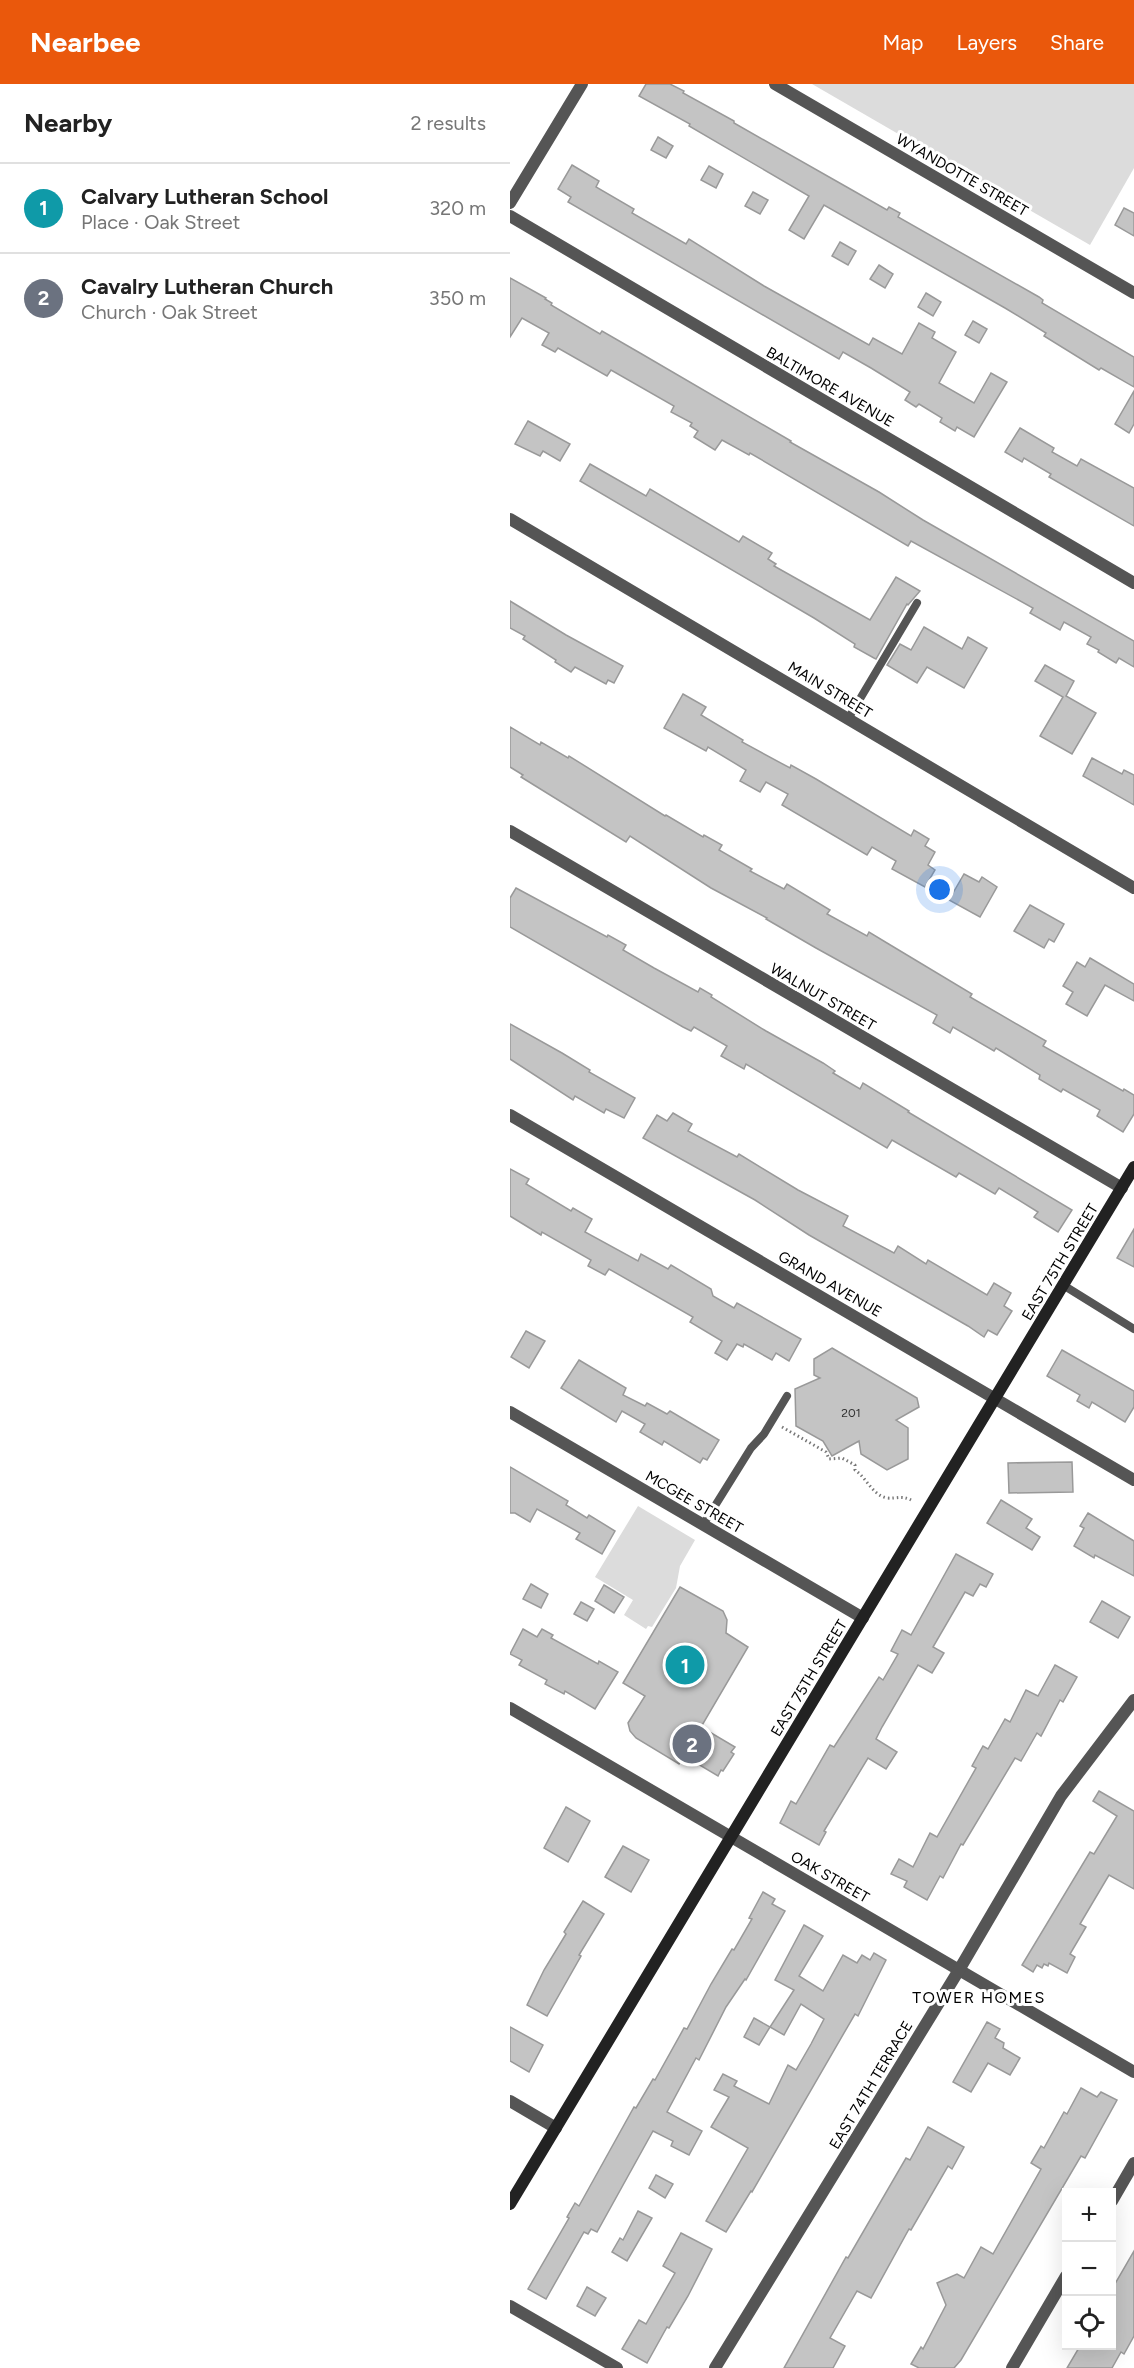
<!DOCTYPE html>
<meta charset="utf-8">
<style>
:root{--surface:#fff;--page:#f2f2f2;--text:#222;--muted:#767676;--line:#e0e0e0;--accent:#ea580c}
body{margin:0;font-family:Figtree,sans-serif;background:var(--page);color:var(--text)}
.controls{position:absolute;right:18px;bottom:18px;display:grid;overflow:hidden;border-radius:0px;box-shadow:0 6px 24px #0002}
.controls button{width:54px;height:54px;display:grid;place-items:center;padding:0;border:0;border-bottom:2px solid var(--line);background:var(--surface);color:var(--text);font:30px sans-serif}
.you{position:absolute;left:430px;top:806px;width:21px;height:21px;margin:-15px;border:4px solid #fff;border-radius:50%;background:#1a73e8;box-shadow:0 0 0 9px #1a73e833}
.badge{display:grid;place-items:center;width:39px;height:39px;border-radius:50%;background:var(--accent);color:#fff;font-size:20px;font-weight:700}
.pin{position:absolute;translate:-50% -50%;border:3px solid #fff;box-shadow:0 2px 6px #0006}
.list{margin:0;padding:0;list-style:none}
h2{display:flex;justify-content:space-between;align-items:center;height:78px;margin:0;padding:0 24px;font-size:26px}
h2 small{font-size:20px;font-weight:400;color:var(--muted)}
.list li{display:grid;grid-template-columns:39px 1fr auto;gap:18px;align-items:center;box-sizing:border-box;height:90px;padding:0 24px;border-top:2px solid var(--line)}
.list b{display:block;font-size:22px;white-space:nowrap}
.list p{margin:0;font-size:20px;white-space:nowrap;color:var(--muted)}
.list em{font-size:20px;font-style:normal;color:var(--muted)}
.icon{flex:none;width:33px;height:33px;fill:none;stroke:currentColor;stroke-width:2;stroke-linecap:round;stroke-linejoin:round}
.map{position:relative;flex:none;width:624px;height:2284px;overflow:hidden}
header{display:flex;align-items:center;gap:36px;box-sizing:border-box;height:84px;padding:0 30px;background:var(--accent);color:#fff}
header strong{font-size:28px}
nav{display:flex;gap:33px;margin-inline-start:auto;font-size:21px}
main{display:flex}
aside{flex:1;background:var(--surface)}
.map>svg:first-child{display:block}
</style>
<header>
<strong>Nearbee</strong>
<nav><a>Map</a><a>Layers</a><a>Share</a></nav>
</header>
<main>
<aside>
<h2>Nearby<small>2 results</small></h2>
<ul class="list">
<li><span class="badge" style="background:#0f9aa8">1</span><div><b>Calvary Lutheran School</b><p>Place · Oak Street</p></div><em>320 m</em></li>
<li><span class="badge" style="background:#6b7280">2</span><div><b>Cavalry Lutheran Church</b><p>Church · Oak Street</p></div><em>350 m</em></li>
</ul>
</aside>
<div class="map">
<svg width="624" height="2284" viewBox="0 0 624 2284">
<rect width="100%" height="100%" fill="#fff"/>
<g fill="#dcdcdc">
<path d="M302,0H624V84L580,161Z"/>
<path d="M128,1422L185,1456L170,1482L166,1504L142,1543L138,1542L136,1545L114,1531L123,1516L85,1493Z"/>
</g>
<g fill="#c4c4c4" stroke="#999" stroke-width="1.5">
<path d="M136,0H160L174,7L173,9L224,37V39L342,106L377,126L379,123L390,129L388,133L529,213L533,216L532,219L624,273V303L591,284L589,286L534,252L536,249L495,224L314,121L294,155L279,146L299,112L179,42L180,40L129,12Z"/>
<path d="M148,53L163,62L156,74L141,66Z"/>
<path d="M62,81L89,97L86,103L124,125L122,129L176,160L179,155L254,202L359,261L363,254L392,270L409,239L425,248L422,254L446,268L429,299L464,319L481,289L497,298L464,353L447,343L445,347L430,338L432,334L409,320L406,323L395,316L400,308L361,284L333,268L329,275L58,118L61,113L48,105Z"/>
<path d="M199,82L213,90L206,104L191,96Z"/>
<path d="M243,108L258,116L250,130L235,122Z"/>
<path d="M614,124L624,129V152L605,141Z"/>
<path d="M330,158L346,167L338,181L322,172Z"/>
<path d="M369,181L383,190L375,204L360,195Z"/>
<path d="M0,194L36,214L35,215L42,219L41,221L90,250L92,247L130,269L281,357L280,358L369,408L413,436L624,557V583L609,574L606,579L588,568L589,566L577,560L581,553L554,538L550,546L520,529L523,524L401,457L398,462L240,369L239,371L212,356L205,366L184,353L188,347L180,342L182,339L161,328L164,322L101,286L97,292L48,264L45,268L32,261L39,249L12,234L0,253Z"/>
<path d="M416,209L431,218L423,232L408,223Z"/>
<path d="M463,237L477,245L469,259L455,251Z"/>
<path d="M624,307V340L619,349L605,340Z"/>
<path d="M18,337L60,360L50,377L33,367L30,372L5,360Z"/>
<path d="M510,344L544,364L542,368L567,382L571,375L624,404V442L539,393L541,390L514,374L512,378L495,368Z"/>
<path d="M80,380L136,412L140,405L229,458L233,452L262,469L258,475L266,480L264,482L360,536L386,493L410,507L398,521L397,520L366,575L364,574L344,563L345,560L304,534L70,397Z"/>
<path d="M0,517L56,551L113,582L104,599L98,596L96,600L65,583L61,588L45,578L46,576L13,555L15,552L0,544Z"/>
<path d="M414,543L452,565L458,553L477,564L454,604L417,583L407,599L377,581L390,560L401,566Z"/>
<path d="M535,581L564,597L556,612L586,629L562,670L530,652L553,613L525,597Z"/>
<path d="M173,610L196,623L191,631L233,656L232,658L280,684L281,681L306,695L401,752L404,746L419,755L415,762L425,768L418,781L425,786L415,803L382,785L386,777L362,763L357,771L272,721L278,710L256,698L250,708L230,697L236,686L198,663L196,667L154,644Z"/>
<path d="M0,643L30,661L31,658L58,674L59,672L155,732L156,731L193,753L194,751L212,761L209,766L242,785L240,787L274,805L277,800L320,826L317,830L357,852L359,848L377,859L462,910L460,913L536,957L533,962L613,1007L614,1005L624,1011V1030L613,1048L587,1032L590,1026L553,1005L551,1008L529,995L530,991L486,964L484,967L443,943L440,949L423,939L427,931L306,864L256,835L257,834L201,804L120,752L116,758L11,693L13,691L0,683Z"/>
<path d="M582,674L612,690L614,686L624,691V721L573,692Z"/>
<path d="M454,790L469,798L472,793L487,803L470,833L439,816Z"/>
<path d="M6,804L97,853L98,851L116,861L113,866L144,884L188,908L190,904L202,911L201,913L256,947L313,979L325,987L323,989L350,1005L353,999L399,1027L398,1028L562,1126L548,1148L524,1133L528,1128L489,1104L485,1110L449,1089L446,1093L382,1056L377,1064L236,980L234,985L211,972L217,962L184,943L181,947L173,943L0,843V814Z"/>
<path d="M520,821L554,840L544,858L539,855L534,864L504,847Z"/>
<path d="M580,874L624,900V917L595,901L577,932L556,920L563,908L553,902L567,878L575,883Z"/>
<path d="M0,940L52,969L80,986L79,988L125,1014L114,1034L96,1025L94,1029L65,1012L63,1016L0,975Z"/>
<path d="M163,1029L182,1040L178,1047L227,1073L229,1070L288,1106L338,1132L333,1142L384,1169L388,1162L416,1180L418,1176L477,1211L484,1199L501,1209L494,1222L502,1227L487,1251L478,1246L474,1253L458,1242L299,1151L245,1116L133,1054L147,1031L157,1037Z"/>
<path d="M0,1085L19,1095L16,1100L61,1127L63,1124L82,1135L75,1148L128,1177L131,1170L158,1185L161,1181L201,1205L203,1212L224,1224L227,1219L291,1255L279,1277L266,1269L262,1276L234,1260L233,1263L227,1260L217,1276L205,1269L212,1257L180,1238L183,1233L99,1185L95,1191L78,1182L81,1176L32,1148L31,1151L0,1132Z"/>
<path d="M624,1145V1183L607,1174Z"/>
<path d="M16,1247L35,1257L19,1284L1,1273Z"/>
<path d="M322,1264L407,1314L409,1323L386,1336L398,1344V1375L377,1386L351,1370L349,1357L322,1372L313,1357L286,1342L285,1305L310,1294L304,1291V1275Z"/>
<path d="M552,1266L624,1307V1323L615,1338L582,1318L579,1324L567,1317L570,1311L537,1292Z"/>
<path d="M69,1276L116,1304L113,1311L135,1322L137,1319L157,1330L160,1327L209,1356L197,1376L193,1374L190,1379L154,1357L152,1361L130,1348L135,1340L112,1327L106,1338L51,1304Z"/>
<path d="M562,1378L563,1408L499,1409L498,1379Z"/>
<path d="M0,1383L58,1417L56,1421L77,1434L79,1431L105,1447L92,1470L66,1455L70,1449L27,1425L20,1438L5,1429H0Z"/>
<path d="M491,1416L522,1435L516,1444L530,1453L522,1466L477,1439Z"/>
<path d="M578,1429L624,1457V1492L585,1471L584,1474L564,1462L574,1444L570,1442Z"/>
<path d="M446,1470L483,1490L476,1503L470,1500L463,1512L455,1508L423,1563L434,1569L422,1589L408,1581L372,1643L366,1655L387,1668L376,1685L358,1674L314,1747L316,1748L309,1761L270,1739L281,1717L286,1720L320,1661L324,1663L369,1593L373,1596L388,1570L381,1567L392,1546L401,1551Z"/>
<path d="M21,1500L38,1510L31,1524L13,1515Z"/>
<path d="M94,1501L114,1513L104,1529L85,1517Z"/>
<path d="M170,1503L213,1527L217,1536L216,1549L238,1563L191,1643L225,1663L221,1668L224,1670L213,1687L211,1686L208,1692L173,1671L169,1680L126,1654L120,1647L118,1639L135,1612L113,1599Z"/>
<path d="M592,1517L620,1533L608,1554L580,1538Z"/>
<path d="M71,1518L84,1525L77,1537L64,1530Z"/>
<path d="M13,1545L27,1553L32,1545L43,1551L41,1554L88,1580L89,1577L108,1588L85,1625L55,1607L54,1610L35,1600L37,1596L9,1581L12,1576L0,1570Z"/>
<path d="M545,1581L567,1593L553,1618L550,1616L531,1652L527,1649L511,1677L505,1674L453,1761L451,1760L433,1794L430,1792L417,1816L394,1803L397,1797L381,1790L389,1775L403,1783L420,1749L427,1753L466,1684L462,1682L473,1662L478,1665L495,1635L500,1638L516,1606L528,1612Z"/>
<path d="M589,1707L624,1727V1805L599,1791L570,1840L576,1843L560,1870L565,1873L557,1889L539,1879L538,1882L534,1880L532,1884L527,1881L523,1888L512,1881L580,1768L584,1770L607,1732L583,1717Z"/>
<path d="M56,1723L80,1737L58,1778L34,1764Z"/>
<path d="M113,1762L139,1776L121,1808L95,1793Z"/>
<path d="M253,1808L265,1815L262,1820L275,1827L236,1896L235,1895L216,1923L189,1976L186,1974L157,2028L192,2047L179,2071L161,2062L163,2057L143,2047L87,2148L81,2145L78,2150L74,2148L36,2215L18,2205L59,2134L57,2133L65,2119L69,2122L124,2023L126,2024L143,1995L145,1996L174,1944L177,1945L201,1900L222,1865L224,1866L242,1835L239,1834Z"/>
<path d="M73,1817L94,1830L69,1871L71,1872L37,1932L17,1921L34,1886L56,1850L54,1848Z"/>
<path d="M294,1841L313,1852L289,1892L313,1907L333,1871L347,1879L352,1871L360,1876L364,1869L376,1876L348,1932L345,1930L242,2108L241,2107L216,2148L196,2137L238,2064L201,2043L219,2013L204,2006L213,1990L227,1997L224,2002L259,2020L278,1981L286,1986L301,1960L314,1935L291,1920L274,1951L260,1943L284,1906L265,1896Z"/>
<path d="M244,1934L260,1943L249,1961L234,1953Z"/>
<path d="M477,1938L490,1945L485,1954L494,1959L493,1964L510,1974L500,1991L478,1979L461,2008L443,1998Z"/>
<path d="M0,1943L33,1961L19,1988L0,1977Z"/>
<path d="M571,2004L587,2013L591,2008L607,2016L575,2074L571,2072L451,2276L444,2284H409L401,2280L411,2263L413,2265L436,2221L427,2199L447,2190L454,2194L471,2163L483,2170L531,2085L521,2079L531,2062L534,2064L554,2028L557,2030Z"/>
<path d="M418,2043L454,2063L442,2085L438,2082L401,2146L399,2145L361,2214L347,2207L320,2254L335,2262L323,2284H274L336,2173L338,2174L396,2074L400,2076Z"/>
<path d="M146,2091L163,2100L155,2114L139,2104Z"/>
<path d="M128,2127L142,2134L117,2177L102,2168L110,2154L113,2156Z"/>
<path d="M171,2149L202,2165L178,2212L159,2244L157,2243L137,2279L112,2265L129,2236L136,2240L165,2189L153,2182Z"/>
<path d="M624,2167V2252L614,2270L611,2268L602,2284H557L570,2262H602V2205Z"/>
<path d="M77,2203L96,2214L85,2232L67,2222Z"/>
</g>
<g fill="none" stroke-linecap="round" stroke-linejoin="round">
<path stroke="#777" stroke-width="3" stroke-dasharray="1.5 3" stroke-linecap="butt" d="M272,1343L316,1368L319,1375L332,1374L345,1381V1386C357,1394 362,1411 377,1414C387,1415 391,1411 401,1416"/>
<g stroke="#555" stroke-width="8">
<path d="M338,635L407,519"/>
<path d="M553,1201L624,1245"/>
<path d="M193,1441L241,1364L254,1350L277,1312"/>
</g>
<g stroke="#555" stroke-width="12">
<path d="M265,0L624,209"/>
<path d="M0,119L72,0"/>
<path d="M0,132L624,499"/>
<path d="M0,435L624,804"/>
<path d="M0,747L612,1104"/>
<path d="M0,1031L624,1396"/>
<path d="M0,1328L353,1534"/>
<path d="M0,1624L624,1988"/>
<path d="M0,2017L46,2044"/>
<path d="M602,2117L624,2079"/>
<path d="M0,2222L107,2284"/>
<path d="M205,2284L449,1886L551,1712L624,1616"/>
<path d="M502,2284L556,2192"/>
</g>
<path stroke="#222" stroke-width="12" d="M0,2120L624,1083"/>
</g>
<g text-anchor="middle" stroke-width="6" stroke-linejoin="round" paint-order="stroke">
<g font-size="12" fill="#313131">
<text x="341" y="1333">201</text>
</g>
<g font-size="15" fill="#000" stroke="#fff">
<text transform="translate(452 91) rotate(30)" y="5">WYANDOTTE STREET</text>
<text transform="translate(320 303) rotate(30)" y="5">BALTIMORE AVENUE</text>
<text transform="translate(320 606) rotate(31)" y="5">MAIN STREET</text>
<text transform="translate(313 913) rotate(30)" y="5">WALNUT STREET</text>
<text transform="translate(550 1178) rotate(-59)" y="5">EAST 75TH STREET</text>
<text transform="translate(320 1200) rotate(30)" y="5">GRAND AVENUE</text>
<text transform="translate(184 1418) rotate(30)" y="5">MCGEE STREET</text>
<text transform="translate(299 1594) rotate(-59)" y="5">EAST 75TH STREET</text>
<text transform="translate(320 1793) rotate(30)" y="5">OAK STREET</text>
<text transform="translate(361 2001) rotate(-59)" y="5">EAST 74TH TERRACE</text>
</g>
<g font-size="16" letter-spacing="1.5" fill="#000" stroke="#fff">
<text x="469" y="1919">TOWER HOMES</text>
</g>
</g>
</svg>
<div class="controls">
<button>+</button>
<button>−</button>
<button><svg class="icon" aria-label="locate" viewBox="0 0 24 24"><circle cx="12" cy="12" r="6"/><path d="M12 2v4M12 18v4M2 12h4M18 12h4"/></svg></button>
</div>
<div class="you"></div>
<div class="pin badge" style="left:175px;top:1581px;background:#0f9aa8">1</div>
<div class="pin badge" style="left:182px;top:1660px;background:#6b7280">2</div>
</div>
</main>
